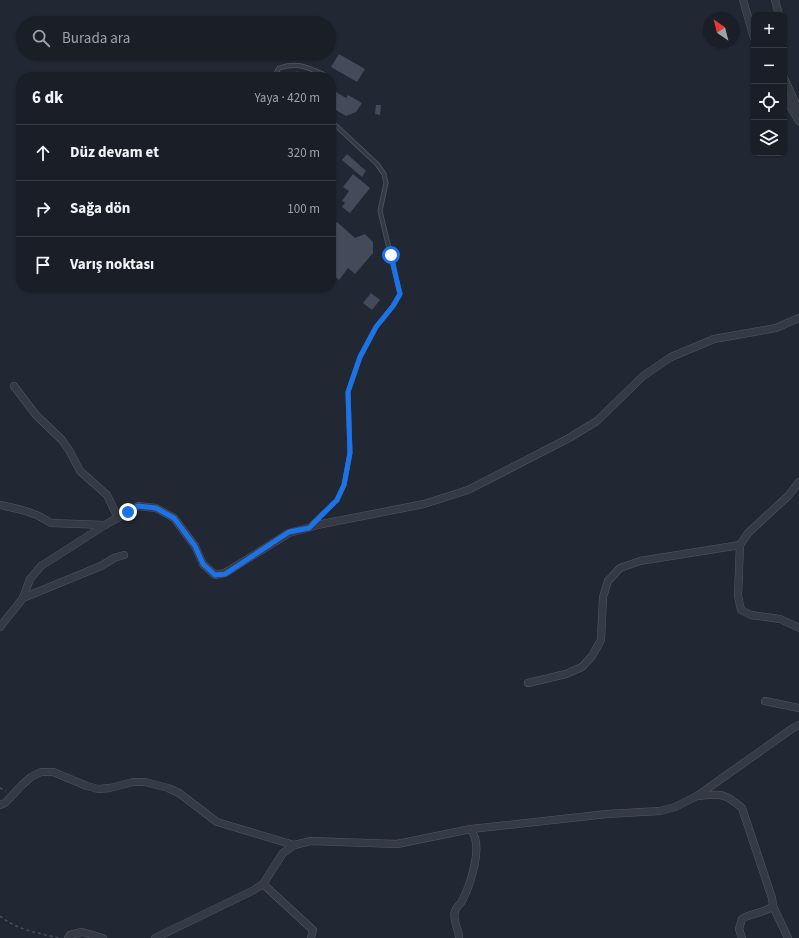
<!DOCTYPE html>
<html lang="tr">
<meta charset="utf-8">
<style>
:root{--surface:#191e27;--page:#262b33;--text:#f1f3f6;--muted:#9fa2a7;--line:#373c44}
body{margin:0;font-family:"Source Sans 3",sans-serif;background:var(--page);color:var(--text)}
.controls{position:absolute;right:12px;top:12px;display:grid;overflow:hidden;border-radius:8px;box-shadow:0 1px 3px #0004}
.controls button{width:36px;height:36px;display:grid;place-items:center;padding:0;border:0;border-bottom:1px solid var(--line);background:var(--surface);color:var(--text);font:20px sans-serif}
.compass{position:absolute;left:703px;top:12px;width:36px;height:36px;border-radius:50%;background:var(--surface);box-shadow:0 1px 3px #0004;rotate:325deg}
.stop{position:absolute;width:12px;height:12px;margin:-9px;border:3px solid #1a73e8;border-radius:50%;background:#fff}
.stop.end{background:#1a73e8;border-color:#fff;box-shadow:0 1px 4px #0008}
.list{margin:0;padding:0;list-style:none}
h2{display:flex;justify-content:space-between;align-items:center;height:52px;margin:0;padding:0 16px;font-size:17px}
h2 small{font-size:13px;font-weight:400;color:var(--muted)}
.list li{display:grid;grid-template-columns:26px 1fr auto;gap:12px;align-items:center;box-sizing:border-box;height:56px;padding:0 16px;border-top:1px solid var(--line)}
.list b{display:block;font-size:15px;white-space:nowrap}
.list em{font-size:13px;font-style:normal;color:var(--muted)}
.icon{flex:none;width:22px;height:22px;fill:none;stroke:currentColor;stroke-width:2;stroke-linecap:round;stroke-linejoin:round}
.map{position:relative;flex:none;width:799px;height:938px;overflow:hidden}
.search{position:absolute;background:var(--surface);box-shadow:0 1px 3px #0004;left:16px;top:16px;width:320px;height:44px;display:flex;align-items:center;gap:10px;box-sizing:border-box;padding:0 14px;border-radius:22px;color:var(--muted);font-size:15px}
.panel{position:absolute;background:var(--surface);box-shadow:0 1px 3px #0004;left:16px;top:72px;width:320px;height:220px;border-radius:16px}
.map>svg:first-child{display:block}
</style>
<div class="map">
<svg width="799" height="938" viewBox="0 0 799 938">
<rect width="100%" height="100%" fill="#212834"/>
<g fill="#434a59">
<path d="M339,54L365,69L357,82L331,67Z"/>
<path d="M297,71L308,77H294Z"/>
<path d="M331,89L346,98L348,95L362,103L356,112L346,116L331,107Z"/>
<path d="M376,105H381L380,115L375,114Z"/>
<path d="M347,154L366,171L362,177L342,160Z"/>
<path d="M353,174L370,188L350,213L342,207L345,203L342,201L349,191L343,187Z"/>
<path d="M337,222L355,238L365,234L373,242V253L355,274L348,268L339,280L331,273V229Z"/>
<path d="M371,293L380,300L372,310L363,303Z"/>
</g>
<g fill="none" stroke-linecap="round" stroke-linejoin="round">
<g stroke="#525763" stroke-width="5">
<g id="service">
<path d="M274,77L279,68C297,62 306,67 323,74"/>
<path d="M311,525L337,500L344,485L350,453L348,392L360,357L376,327L393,306L400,294L380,211L386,183L384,174L377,164L331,121"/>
</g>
</g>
<g stroke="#525763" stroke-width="8">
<g id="minor">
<path d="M743,0L754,38"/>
<path d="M775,0L779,15"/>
<path d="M784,78L799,111"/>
<path d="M784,96L799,121"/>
<path d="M14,386L36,415L62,440L69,450L80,471L107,495L118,518"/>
<path d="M799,482L788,496L748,533L740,545L738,596L741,610L751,615L780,619L799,628"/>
<path d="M0,505C19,509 35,512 51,523L105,525"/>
<path d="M23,598L101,566L114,558L124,555"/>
<path d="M0,627L23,598L30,579L41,566L105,525L138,506L156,508L174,518L195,546L203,564L215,575L225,573L289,533L322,524L424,504L468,490L569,438L597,421L643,376L671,357L714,339L776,328L799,318"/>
<path d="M528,683L566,674L582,667L592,656L601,640L603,597L608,581L620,568L640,561L740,545"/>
<path d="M765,701L799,708"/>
<path d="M697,796C720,794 724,792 742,808L772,898L773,906C764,914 752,912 742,919L739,929L742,938"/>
<path d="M0,805L5,803L22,785L31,777L41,772H53L87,786L98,789L110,788L133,782H145L168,788L179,793L217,822L294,845"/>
<path d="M263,884L313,930L311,938"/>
<path d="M773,906L788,938"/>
<path d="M68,938L70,935L82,932L103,938"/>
<path d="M155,938L254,890L263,884L283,853L294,845L311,841L397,844L471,829L607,814L660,811L675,807L697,796L793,728L799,725"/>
<path d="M459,938C459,929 452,920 455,911C456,907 461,904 462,901C470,886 480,854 475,838C474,835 472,832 471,829"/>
</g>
</g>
<g stroke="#455357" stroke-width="1.5" stroke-dasharray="3 3" stroke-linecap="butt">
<path d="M0,788L6,791"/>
<path d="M0,916C17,930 38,933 59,938"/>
</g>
<use href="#service" stroke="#353a45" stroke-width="3.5"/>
<use href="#minor" stroke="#353a45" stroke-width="7"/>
</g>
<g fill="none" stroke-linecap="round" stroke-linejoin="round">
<path stroke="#1a73e8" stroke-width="5" d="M128,512L138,506L156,508L174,518L195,546L203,564L215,575L225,574L289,532L309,528L337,500L344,485L350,453L348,392L360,357L376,327L393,306L400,294L391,255"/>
</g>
</svg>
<div class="controls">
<button>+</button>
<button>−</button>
<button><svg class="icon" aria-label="locate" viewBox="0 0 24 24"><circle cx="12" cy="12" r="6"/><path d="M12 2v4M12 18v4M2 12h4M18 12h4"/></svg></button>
<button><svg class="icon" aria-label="layers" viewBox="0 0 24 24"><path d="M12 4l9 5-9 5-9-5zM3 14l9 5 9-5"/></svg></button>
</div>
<svg class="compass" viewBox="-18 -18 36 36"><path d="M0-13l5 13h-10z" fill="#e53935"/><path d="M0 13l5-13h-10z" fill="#9fa2a7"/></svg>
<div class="stop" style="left:391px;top:255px"></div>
<div class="stop end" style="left:128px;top:512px"></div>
<div class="search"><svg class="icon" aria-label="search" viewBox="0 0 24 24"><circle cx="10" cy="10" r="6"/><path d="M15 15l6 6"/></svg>Burada ara</div>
<section class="panel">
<h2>6 dk<small>Yaya · 420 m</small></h2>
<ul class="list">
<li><svg class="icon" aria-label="ahead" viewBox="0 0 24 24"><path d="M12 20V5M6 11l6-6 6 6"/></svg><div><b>Düz devam et</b></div><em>320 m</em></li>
<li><svg class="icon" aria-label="right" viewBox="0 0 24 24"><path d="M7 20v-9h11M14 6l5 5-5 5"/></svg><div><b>Sağa dön</b></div><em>100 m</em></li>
<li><svg class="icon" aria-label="arrive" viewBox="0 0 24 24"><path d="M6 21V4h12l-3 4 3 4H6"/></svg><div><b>Varış noktası</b></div></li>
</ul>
</section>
</div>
